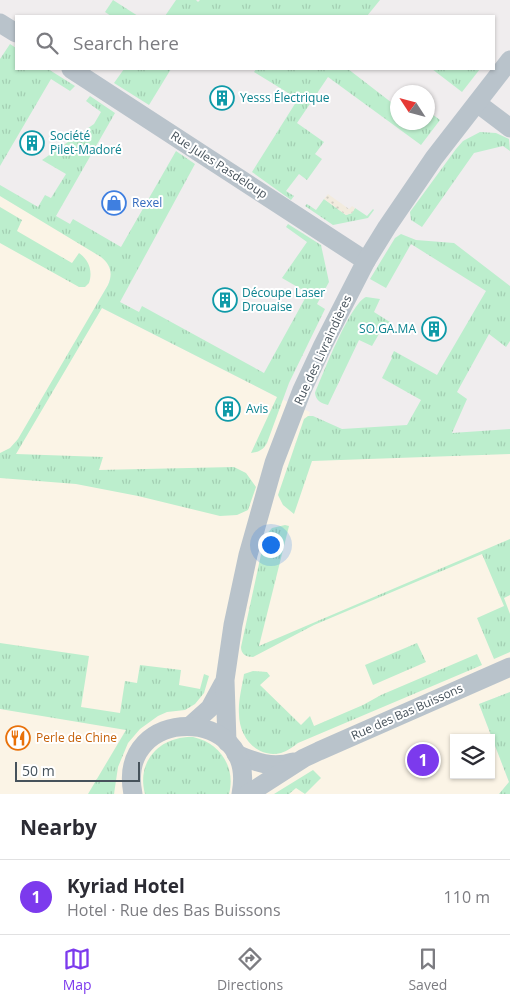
<!DOCTYPE html>
<meta charset="utf-8">
<style>
:root{--surface:#fff;--page:#f2f2f3;--text:#2b2b33;--muted:#7c7c81;--line:#e1e1e2;--accent:#7c3aed}
body{margin:0;font-family:"Open Sans",sans-serif;background:var(--page);color:var(--text)}
.controls{position:absolute;right:15px;bottom:15px;display:grid;overflow:hidden;border-radius:0px;box-shadow:0 1px 4px #0004}
.controls button{width:45px;height:45px;display:grid;place-items:center;padding:0;border:0;border-bottom:1px solid var(--line);background:var(--surface);color:var(--text);font:25px sans-serif}
.compass{position:absolute;left:390px;top:85px;width:45px;height:45px;border-radius:50%;background:var(--surface);box-shadow:0 1px 4px #0004;rotate:306deg}
.scale{position:absolute;left:15px;bottom:12px;width:125px;box-sizing:border-box;padding-left:5px;border:2px solid #46525b;border-top:0;font-size:14px;line-height:18px;white-space:nowrap;color:#46525b;-webkit-text-stroke:4px #fff;paint-order:stroke}
.you{position:absolute;left:270px;top:544px;width:18px;height:18px;margin:-12px;border:4px solid #fff;border-radius:50%;background:#1a73e8;box-shadow:0 0 0 8px #1a73e833}
.badge{display:grid;place-items:center;width:32px;height:32px;border-radius:50%;background:var(--accent);color:#fff;font-size:16px;font-weight:700}
.pin{position:absolute;translate:-50% -50%;border:2px solid #fff;box-shadow:0 1px 5px #0006}
.list{margin:0;padding:0;list-style:none}
h2{display:flex;justify-content:space-between;align-items:center;height:65px;margin:0;padding:0 20px;font-size:21px}
h2 small{font-size:16px;font-weight:400;color:var(--muted)}
.list li{display:grid;grid-template-columns:32px 1fr auto;gap:15px;align-items:center;box-sizing:border-box;height:75px;padding:0 20px;border-top:1px solid var(--line)}
.list b{display:block;font-size:19px;white-space:nowrap}
.list p{margin:0;font-size:16px;white-space:nowrap;color:var(--muted)}
.list em{font-size:16px;font-style:normal;color:var(--muted)}
.icon{flex:none;width:28px;height:28px;fill:none;stroke:currentColor;stroke-width:2;stroke-linecap:round;stroke-linejoin:round}
.map{position:relative;flex:none;width:510px;height:794px;overflow:hidden}
.search{position:absolute;background:var(--surface);box-shadow:0 1px 4px #0004;left:15px;right:15px;top:15px;height:55px;display:flex;align-items:center;gap:12px;box-sizing:border-box;padding:0 18px;border-radius:0px;color:var(--muted);font-size:19px}
.sheet{height:140px;background:var(--surface)}
nav{display:flex;justify-content:space-around;align-items:center;box-sizing:border-box;height:70px;border-top:1px solid var(--line);background:var(--surface);font-size:14px;color:var(--muted)}
nav a{display:grid;justify-items:center;gap:2px}
nav .on{color:var(--accent)}
.map>svg:first-child{display:block}
</style>
<div class="map">
<svg width="510" height="794" viewBox="0 0 510 794">
<defs>
<pattern id="grass-tufts" width="24" height="20" patternUnits="userSpaceOnUse" patternTransform="scale(1.25)"><rect width="24" height="20" fill="#bceecd"/><path d="M3 7l-1-3M5 7V3M7 7l1-3M15 17l-1-3M17 17v-4M19 17l1-3" fill="none" stroke="#a3ceb2"/></pattern>
<pattern id="sand-dots" width="8" height="8" patternUnits="userSpaceOnUse" patternTransform="scale(1.25)"><rect width="8" height="8" fill="#f2ebde"/><path d="M2 2h.1M6 6h.1" fill="none" stroke="#d1ccc1" stroke-width="1.8" stroke-linecap="round"/></pattern>
</defs>
<rect width="100%" height="100%" fill="#f0edee"/>
<path fill="#fbf4e6" fill-rule="evenodd" d="M0,196L95,252L107,261L110,266L111,275L108,285L96,305L277,397L310,412L301,446L510,435V692L479,704L509,782L499,794H0ZM454,738H491V775H454Z"/>
<g fill="url(#grass-tufts)">
<path d="M113,0L138,16H111L105,12Z"/>
<path d="M176,0H196L198,2L200,0H380L367,16H165Z"/>
<path d="M10,44L16,48V69H48L75,86L70,91L51,79L0,166V59Z"/>
<path d="M124,69H171L149,105L114,83Z"/>
<path d="M256,69H348L396,106L397,104L398,122H428V111L440,120L421,145L328,77L297,123L324,142L315,154L322,159L307,180L299,174L286,191L294,196L291,200L252,172L298,99L254,72Z"/>
<path d="M432,69H480L462,92Z"/>
<path d="M90,96L115,113L56,216L70,224L73,219L121,247L176,151L195,164L120,302L139,312L142,306L264,373L308,293L282,278L307,242L286,227L288,224L321,245L329,282L317,304L325,309L289,383L267,443C263,450 259,452 251,453L277,397L102,308L16,454L103,457L99,470L234,467L246,473L256,487L248,510L237,515L220,516L138,496L76,484L0,478V453L10,448L18,439L108,285C113,274 111,265 101,257L0,196V185L38,207L45,195L51,198L66,174L42,160L94,124L101,112L86,101Z"/>
<path d="M480,132L496,133L509,139L510,151L503,146L474,153L422,227L411,220L410,212L456,149L463,141Z"/>
<path d="M324,199L346,215L352,213L355,208L367,216L373,209L374,210L368,218L333,225L305,206L307,204L316,210Z"/>
<path d="M0,207L22,220L17,231L72,263L79,253C89,260 93,271 89,283L85,287H79L0,243Z"/>
<path d="M401,234L416,240L454,243L510,286V341L506,347L489,334L457,392L467,399L452,433L510,429V454L312,461L294,514L283,505L278,495L304,419L308,416H313L342,429L407,425L421,400L382,378L392,358L391,357L394,351L437,375L486,291L411,244L386,288L370,279L395,238Z"/>
<path d="M366,297L380,299L374,312L393,324L383,327L372,346L359,340L328,405C321,403 316,401 315,393C323,374 350,304 366,297Z"/>
<path d="M285,525L289,526L259,646L510,539V595L504,598L510,614V652L494,659L477,618L504,606L482,554L314,625L253,657C246,657 241,654 241,647L265,536L272,528Z"/>
<path d="M0,643L89,656L81,707L120,713L125,681L137,683L140,665L181,670L179,685L200,689L204,674L209,676L204,693L195,704L185,710L167,712L158,716L140,729L128,743L118,767L114,794H88L126,730L0,709Z"/>
<path d="M417,643L426,662L373,685L365,665Z"/>
<path d="M477,654L482,665L298,743C293,747 287,751 281,753C256,759 239,736 239,714C238,701 242,687 244,674L253,671L267,672L270,676L260,685L301,725L310,716L314,726L363,705L381,695Z"/>
<path d="M510,692V794H499L509,782L479,704Z"/>
<path d="M193,737C220,743 236,767 229,794H145C136,761 160,736 193,737Z"/>
<path d="M313,770L321,778L305,794L296,788L289,794H274Z"/>
</g>
<path fill="url(#sand-dots)" d="M328,194L349,209L352,206L355,208L352,213L346,215L324,199Z"/>
<g fill="none" stroke-linecap="round" stroke-linejoin="round">
<g stroke="#b9c3cb" stroke-width="19">
<path d="M0,23L16,33"/>
<path d="M71,69L366,261"/>
<path d="M477,103L510,128"/>
<path d="M191,725L210,708L223,684"/>
<path d="M227,742L225,680L233,625L248,555L274,463L302,390L323,345L366,261L387,227L434,158L510,60"/>
<path d="M236,754C255,762 273,769 293,762"/>
<path d="M133,794C115,704 259,704 241,794"/>
<path d="M248,794L304,758L319,751L510,667"/>
</g>
</g>
<defs>
<g id="building-ring" transform="scale(1.25)"><circle r="9.5" fill="#fff" stroke="#0f9aa8" stroke-width="1.5"/><path d="M-4-6H4V6H1V3H-1V6H-4ZM-2.5-4.3h1.7v1.8h-1.7ZM.8-4.3h1.7v1.8H.8ZM-2.5-1h1.7V.8h-1.7ZM.8-1h1.7V.8H.8Z" fill="#0f9aa8"/></g>
<g id="shop-ring" transform="scale(1.25)"><circle r="9.5" fill="#fff" stroke="#3f7fe0" stroke-width="1.5"/><path d="M-5-2.5h2.3a2.7 3.5 0 0 1 5.4 0H5L5.5 6h-11ZM-1.5-2.5h3a1.5 2.3 0 0 0-3 0Z" fill="#3f7fe0"/></g>
<g id="restaurant-ring" transform="scale(1.25)"><circle r="9.5" fill="#fff" stroke="#e8710a" stroke-width="1.5"/><path d="M-5-6h1v4h1v-4h1v4h1v-4h1v5L-1.5 .5V6h-2V.5L-5-1ZM5-6V6H3V1.5H1.5Q1.5-4 5-6Z" fill="#e8710a"/></g>
</defs>
<g fill-rule="evenodd">
<use href="#building-ring" x="222" y="98"/>
<use href="#building-ring" x="32" y="143"/>
<use href="#shop-ring" x="114" y="203"/>
<use href="#building-ring" x="225" y="300"/>
<use href="#building-ring" x="434" y="329"/>
<use href="#building-ring" x="228" y="409"/>
<use href="#restaurant-ring" x="18" y="738"/>
</g>
<g text-anchor="middle" stroke-width="4" stroke-linejoin="round" paint-order="stroke">
<g font-size="12" fill="#0d838f" stroke="#fff" text-anchor="start">
<text x="240" y="102">Yesss Électrique</text>
<text x="50" y="140">Société<tspan x="50" dy="14">Pilet-Madoré</tspan></text>
<text x="242" y="297">Découpe Laser<tspan x="242" dy="14">Drouaise</tspan></text>
<text x="416" y="333" text-anchor="end">SO.GA.MA</text>
<text x="246" y="413">Avis</text>
</g>
<g font-size="12" fill="#46525b" stroke="#fff">
<text transform="translate(219 165) rotate(33)" y="4">Rue Jules Pasdeloup</text>
<text transform="translate(323 350) rotate(-65)" y="4">Rue des Livraindières</text>
<text transform="translate(407 712) rotate(-24)" y="4">Rue des Bas Buissons</text>
</g>
<g font-size="12" fill="#366cbe" stroke="#fff" text-anchor="start">
<text x="132" y="207">Rexel</text>
</g>
<g font-size="12" fill="#c56008" stroke="#fff" text-anchor="start">
<text x="36" y="742">Perle de Chine</text>
</g>
</g>
</svg>
<div class="controls">
<button><svg class="icon" aria-label="layers" viewBox="0 0 24 24"><path d="M12 4l9 5-9 5-9-5zM3 14l9 5 9-5"/></svg></button>
</div>
<svg class="compass" viewBox="-18 -18 36 36"><path d="M0-13l5 13h-10z" fill="#e53935"/><path d="M0 13l5-13h-10z" fill="#7c7c81"/></svg>
<div class="scale">50 m</div>
<div class="you"></div>
<div class="pin badge" style="left:423px;top:760px">1</div>
<div class="search"><svg class="icon" aria-label="search" viewBox="0 0 24 24"><circle cx="10" cy="10" r="6"/><path d="M15 15l6 6"/></svg>Search here</div>
</div>
<section class="sheet">
<h2>Nearby<small></small></h2>
<ul class="list">
<li><span class="badge">1</span><div><b>Kyriad Hotel</b><p>Hotel · Rue des Bas Buissons</p></div><em>110 m</em></li>
</ul>
</section>
<nav>
<a class="on"><svg class="icon" aria-label="map" viewBox="0 0 24 24"><path d="M3 6l6-2 6 2 6-2v14l-6 2-6-2-6 2zM9 4v14M15 6v14"/></svg>Map</a>
<a><svg class="icon" aria-label="directions" viewBox="0 0 24 24"><path d="M12 3l9 9-9 9-9-9zM9 14v-3h6M13 9l2 2-2 2"/></svg>Directions</a>
<a><svg class="icon" aria-label="saved" viewBox="0 0 24 24"><path d="M7 4h10v16l-5-4-5 4z"/></svg>Saved</a>
</nav>
